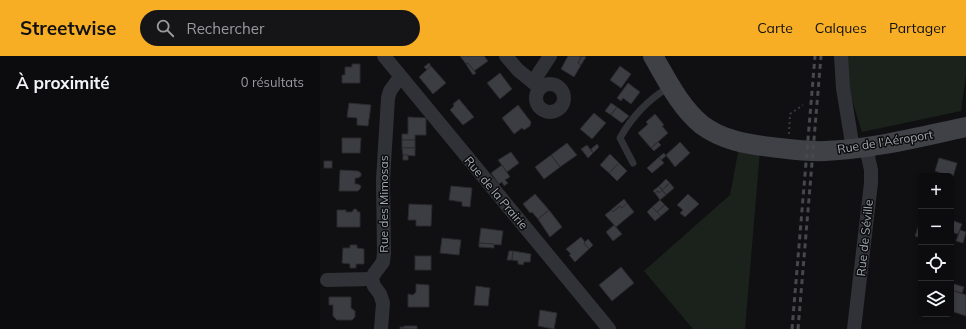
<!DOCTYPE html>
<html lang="fr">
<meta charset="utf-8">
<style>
:root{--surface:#0c0c0e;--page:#151517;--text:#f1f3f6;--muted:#9a9b9e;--line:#2c2c2e;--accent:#f7ae24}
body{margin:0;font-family:Mulish,sans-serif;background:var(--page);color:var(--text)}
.controls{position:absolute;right:12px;bottom:12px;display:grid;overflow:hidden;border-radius:6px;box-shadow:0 2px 6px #0003}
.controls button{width:36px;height:36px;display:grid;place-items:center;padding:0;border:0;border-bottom:1px solid var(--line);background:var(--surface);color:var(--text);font:20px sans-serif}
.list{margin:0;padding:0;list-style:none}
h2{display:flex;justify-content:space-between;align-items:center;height:52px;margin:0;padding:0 16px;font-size:17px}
h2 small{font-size:13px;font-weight:400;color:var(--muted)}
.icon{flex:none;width:22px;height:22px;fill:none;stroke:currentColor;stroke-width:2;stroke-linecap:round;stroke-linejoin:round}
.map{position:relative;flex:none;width:646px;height:273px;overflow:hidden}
header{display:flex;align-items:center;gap:24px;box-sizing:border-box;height:56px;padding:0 20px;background:var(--accent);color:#111}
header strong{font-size:19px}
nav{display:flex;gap:22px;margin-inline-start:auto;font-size:14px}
.search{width:280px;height:36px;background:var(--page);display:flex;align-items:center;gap:10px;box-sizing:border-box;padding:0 14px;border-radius:22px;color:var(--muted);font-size:15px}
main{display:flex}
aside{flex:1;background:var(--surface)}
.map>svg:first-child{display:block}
</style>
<header>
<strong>Streetwise</strong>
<div class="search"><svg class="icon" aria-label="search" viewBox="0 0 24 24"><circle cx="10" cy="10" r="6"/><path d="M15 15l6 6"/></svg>Rechercher</div>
<nav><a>Carte</a><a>Calques</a><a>Partager</a></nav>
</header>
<main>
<aside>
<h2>À proximité<small>0 résultats</small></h2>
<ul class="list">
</ul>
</aside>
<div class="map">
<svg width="646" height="273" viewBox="0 0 646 273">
<rect width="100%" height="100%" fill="#101012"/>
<g fill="#1b221c">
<path d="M528,0H646V18L641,55L542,76L528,31Z"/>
<path d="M419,91L440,95L425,273H373L324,215L410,139Z"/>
</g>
<g fill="#3c3d42" stroke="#2a2a2e">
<path d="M140,0H164L168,5L154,15L148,7L146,8Z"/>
<path d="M248,0H259L261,1L258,7L261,9L254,21L241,13Z"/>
<path d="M262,0L266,1L261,9L258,7Z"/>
<path d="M109,7L111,10L107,14L104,11Z"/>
<path d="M148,7L156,17L153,19L146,8Z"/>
<path d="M32,8H40V27H22V19H25V11H32Z"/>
<path d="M111,10L126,27L113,38L99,21Z"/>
<path d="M300,10L311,18L301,32L290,24Z"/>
<path d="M180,17L192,33L180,43L167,27Z"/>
<path d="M308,27L320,36L311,48L303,42L301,45L297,42Z"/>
<path d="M139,43L154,61L143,69L130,54L134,50L133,48Z"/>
<path d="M29,47L51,49L48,70L37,69V62L27,61Z"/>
<path d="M291,47L297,51L291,59L285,55Z"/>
<path d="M198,49L211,66L210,70L204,74L202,72L194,78L182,62Z"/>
<path d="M297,51L309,60L302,67L291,59Z"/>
<path d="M274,57L286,67L272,83L260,73Z"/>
<path d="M335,58L344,69L342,70L348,77L331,92L318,77L328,68L326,66Z"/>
<path d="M88,61L106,62V79H95V84H82V78H88Z"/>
<path d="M22,82H41L40,97H22Z"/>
<rect x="82" y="84" width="13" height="8"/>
<path d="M338,86L341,89L334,95L331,92Z"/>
<path d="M360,86L370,97L355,111L346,99Z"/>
<path d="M247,87L257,99L240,111L231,99Z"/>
<path d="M277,88L279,91L273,97L271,93Z"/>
<path d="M267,89L273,97L268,102L261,93Z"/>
<path d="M82,92H95V100L83,99Z"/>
<path d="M191,96L199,107L187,116L178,104Z"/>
<path d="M344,97L346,100L341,104L339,101Z"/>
<path d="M290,98L299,107L289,117L280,109Z"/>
<rect x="83" y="99" width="5" height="5"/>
<path d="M231,99L240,111L224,123L215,111Z"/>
<path d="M339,101L344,107L332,117L327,112Z"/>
<path d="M619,102L637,107L633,121L615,115Z"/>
<rect x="4" y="105" width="8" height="7"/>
<path d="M299,107L307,115L297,125L289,117Z"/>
<path d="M182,109L190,121L185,124L188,127L184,130L182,126L179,128L171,117Z"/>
<path d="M20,114L38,115L41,117V120L38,122H35V128H38L41,130L40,133L38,135H19Z"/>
<path d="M346,123L350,127L342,134L339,130Z"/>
<path d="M350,127L354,132L346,139L342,134Z"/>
<path d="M131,130L152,132L150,151L142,150V146L129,144Z"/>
<path d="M339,130L342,134L339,137L338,135L335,137L333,135Z"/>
<path d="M342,134L346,139L340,144L335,137L338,135L339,137Z"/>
<path d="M215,138L229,154L218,163L212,156L210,157L203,148Z"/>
<path d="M368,138L379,148L365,161L360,157L363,154L357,149Z"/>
<path d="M304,143L307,147L302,152L300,150L293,156L291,154Z"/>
<path d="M340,144L345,149L337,156L332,151Z"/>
<path d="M307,147L314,156L296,171L285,159L291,154L293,156L300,150L302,152Z"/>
<path d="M89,148L112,149L111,170H96V164H88Z"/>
<path d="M345,149L349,153L341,160L337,156Z"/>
<path d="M332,151L341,160L335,165L327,156Z"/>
<path d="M34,153H36L38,156H40V171H17V154H26V156H32Z"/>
<path d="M229,154L242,171L230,181L218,163Z"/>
<path d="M601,163V182L595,180Z"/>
<path d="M634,165L642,168L638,178L631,176Z"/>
<path d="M294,169L302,178L293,185L286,176Z"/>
<path d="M161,172L183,175L181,189L159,187Z"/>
<path d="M640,174L646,176L643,187L636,185Z"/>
<path d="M261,181L265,186L264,187L269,193L255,206L249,199L251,198L246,193Z"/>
<path d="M122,182L141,184L139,199L120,197Z"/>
<path d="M268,183L273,189L269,193L264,187Z"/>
<path d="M159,187L174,188V192L159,191Z"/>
<path d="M30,189H37V192L44,193V208H36V212H30V208L22,207L23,192H30Z"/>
<path d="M189,195H193L192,204H187Z"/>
<path d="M193,195L211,198L210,206H204L203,209L198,208V205L192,204Z"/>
<rect x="95" y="200" width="16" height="14"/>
<path d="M301,211L314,227L292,245L279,229Z"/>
<path d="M631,227L644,231L642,237L631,234Z"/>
<path d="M96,228L109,229V251H88V238L93,239L96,236Z"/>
<path d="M156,230L170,232L168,250L154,249Z"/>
<path d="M631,234L646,239V260L631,255Z"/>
<path d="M9,241H31V252L35,255V261L32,264H17L13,260V249H9Z"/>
<path d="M220,254L237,257L234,273L218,270Z"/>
<path d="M84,270H97V273H80V271H84Z"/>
</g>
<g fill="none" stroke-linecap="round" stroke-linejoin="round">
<path stroke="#37393e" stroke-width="2" stroke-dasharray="2 3" stroke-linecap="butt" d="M469,78L470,58L483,49"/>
<path stroke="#313237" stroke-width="7" d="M313,107L300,82C311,62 329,42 350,31"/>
<g stroke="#313237" stroke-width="14">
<path d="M64,0L289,273"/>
<path d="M186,0L198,14L220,32"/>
<path d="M521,0L523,32L533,93"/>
<path d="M213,26L230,0"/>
<circle cx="230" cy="42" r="14"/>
<path d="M7,224L52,223"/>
<path d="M61,273L63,247L60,238L54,230L52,223L54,218L63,206L64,197L63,124L68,42L70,35L80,21"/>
<path d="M534,273L551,127V114L546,91"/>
</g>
<path stroke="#3f4147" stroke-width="20" d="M333,0C347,24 360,51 382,69C402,84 426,88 451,91C468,93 487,96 505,95C553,93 599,81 646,71"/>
<g stroke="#46484e" stroke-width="3" stroke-dasharray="5 4" stroke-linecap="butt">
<path d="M472,273L495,0"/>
<path d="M478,273L501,0"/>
</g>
</g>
<g text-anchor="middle" stroke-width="3" stroke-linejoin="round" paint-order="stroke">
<g font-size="12" fill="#a1a7b3" stroke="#0c0c0d">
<text transform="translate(565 86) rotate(-9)" y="4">Rue de l'Aéroport</text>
<text transform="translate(176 137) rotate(50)" y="4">Rue de la Prairie</text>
<text transform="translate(64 148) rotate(-90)" y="4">Rue des Mimosas</text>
<text transform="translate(545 182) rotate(-84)" y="4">Rue de Séville</text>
</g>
</g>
</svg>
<div class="controls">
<button>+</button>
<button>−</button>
<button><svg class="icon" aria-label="locate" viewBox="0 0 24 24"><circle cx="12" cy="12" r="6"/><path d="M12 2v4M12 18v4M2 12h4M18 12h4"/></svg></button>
<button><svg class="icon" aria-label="layers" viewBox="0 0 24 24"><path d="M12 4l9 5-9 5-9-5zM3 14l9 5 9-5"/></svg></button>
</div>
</div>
</main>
